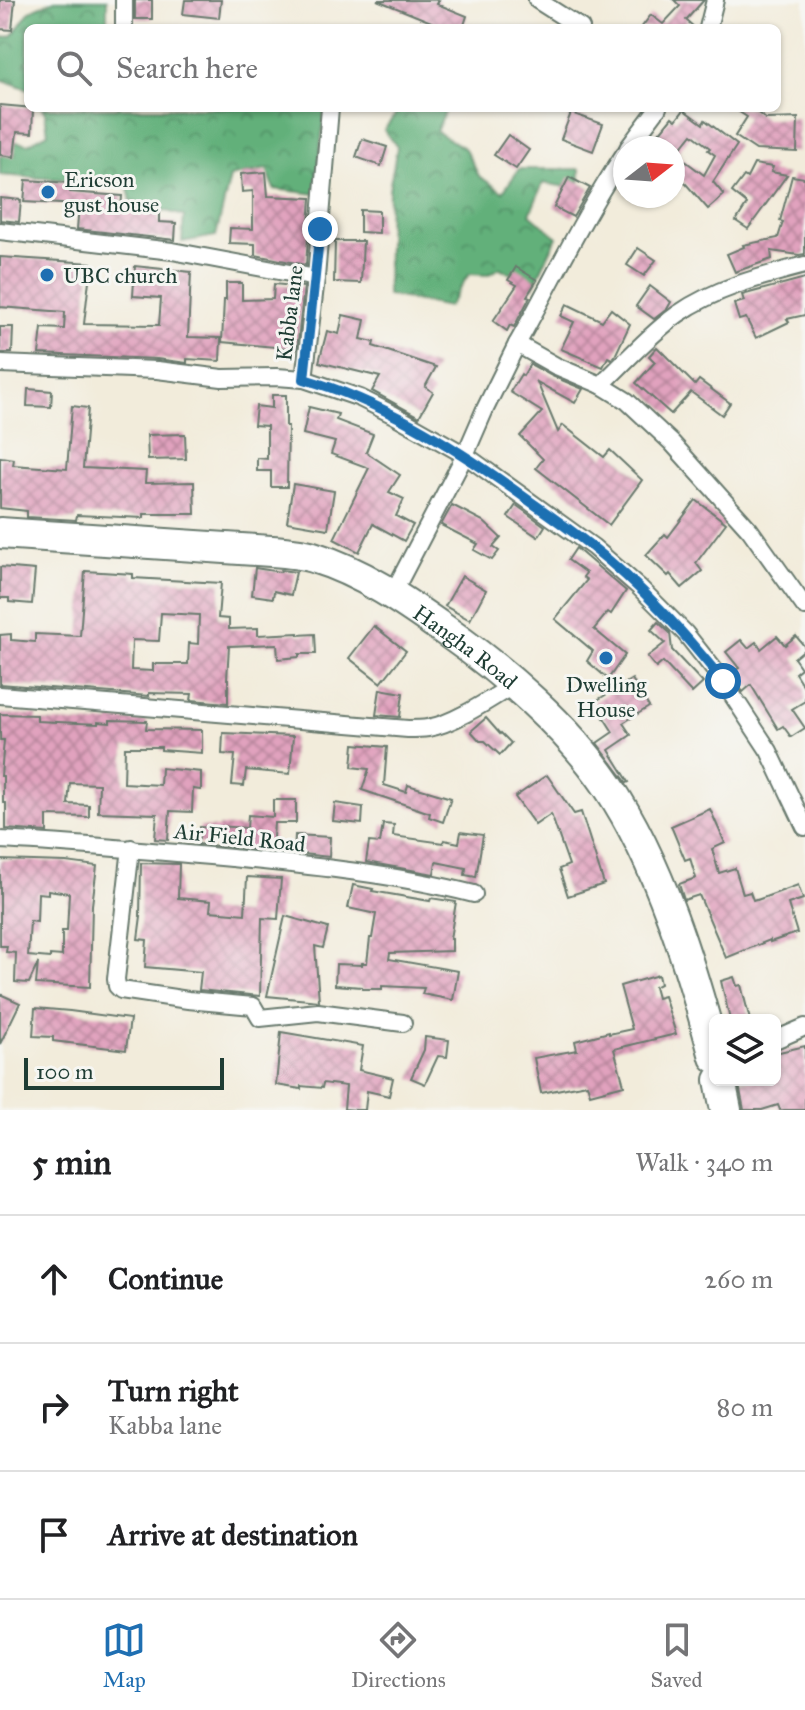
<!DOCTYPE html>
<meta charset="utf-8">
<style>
:root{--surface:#fff;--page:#f6f6f6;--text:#202124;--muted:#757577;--line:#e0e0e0;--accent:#1f6fb2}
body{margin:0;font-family:"IM FELL Great Primer",serif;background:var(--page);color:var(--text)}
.controls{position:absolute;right:24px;bottom:24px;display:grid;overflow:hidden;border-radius:12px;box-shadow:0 2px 6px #0004}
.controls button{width:72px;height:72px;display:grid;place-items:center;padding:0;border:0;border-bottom:2px solid var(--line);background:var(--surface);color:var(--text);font:40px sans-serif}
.compass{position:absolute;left:613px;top:136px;width:72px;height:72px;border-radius:50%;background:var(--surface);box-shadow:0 2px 6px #0004;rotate:73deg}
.scale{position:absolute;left:24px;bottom:20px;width:200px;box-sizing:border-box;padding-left:8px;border:4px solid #1f3d34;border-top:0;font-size:22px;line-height:28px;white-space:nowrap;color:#1f3d34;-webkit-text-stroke:6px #f6f6f2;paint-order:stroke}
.stop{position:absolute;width:24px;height:24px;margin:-18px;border:6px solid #1f6fb2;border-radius:50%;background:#fff}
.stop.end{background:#1f6fb2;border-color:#fff;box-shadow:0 2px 8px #0008}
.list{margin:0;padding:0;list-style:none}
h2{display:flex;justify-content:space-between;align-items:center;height:104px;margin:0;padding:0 32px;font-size:34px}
h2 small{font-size:26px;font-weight:400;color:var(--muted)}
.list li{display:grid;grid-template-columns:52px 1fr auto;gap:24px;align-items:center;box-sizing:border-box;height:128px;padding:0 32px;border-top:2px solid var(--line)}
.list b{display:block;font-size:30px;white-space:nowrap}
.list p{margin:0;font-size:26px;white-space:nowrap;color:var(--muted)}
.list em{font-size:26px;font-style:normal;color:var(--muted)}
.icon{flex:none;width:44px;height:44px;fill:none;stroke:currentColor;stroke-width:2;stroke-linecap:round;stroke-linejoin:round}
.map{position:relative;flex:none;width:805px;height:1110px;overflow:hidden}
.search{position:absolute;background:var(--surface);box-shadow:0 2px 6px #0004;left:24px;right:24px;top:24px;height:88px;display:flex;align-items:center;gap:20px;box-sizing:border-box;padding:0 28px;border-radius:12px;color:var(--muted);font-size:30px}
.sheet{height:488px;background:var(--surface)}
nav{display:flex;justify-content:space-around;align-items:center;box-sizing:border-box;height:112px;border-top:2px solid var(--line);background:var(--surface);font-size:22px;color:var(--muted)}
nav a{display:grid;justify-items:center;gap:4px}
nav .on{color:var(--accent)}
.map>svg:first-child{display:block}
</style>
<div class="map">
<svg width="805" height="1110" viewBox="0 0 805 1110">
<defs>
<pattern id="forest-crowns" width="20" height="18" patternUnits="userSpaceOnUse" patternTransform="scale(2)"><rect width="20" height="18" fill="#62b07a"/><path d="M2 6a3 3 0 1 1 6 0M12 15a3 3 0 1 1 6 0" fill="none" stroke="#509065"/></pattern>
<pattern id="building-cross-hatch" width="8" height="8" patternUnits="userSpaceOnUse" patternTransform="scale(2)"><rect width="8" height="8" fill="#e1a2be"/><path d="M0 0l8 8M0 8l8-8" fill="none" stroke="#b6859b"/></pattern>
</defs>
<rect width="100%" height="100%" fill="#f6f6f2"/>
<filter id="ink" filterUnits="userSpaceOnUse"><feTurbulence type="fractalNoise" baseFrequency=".0125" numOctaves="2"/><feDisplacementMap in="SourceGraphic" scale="16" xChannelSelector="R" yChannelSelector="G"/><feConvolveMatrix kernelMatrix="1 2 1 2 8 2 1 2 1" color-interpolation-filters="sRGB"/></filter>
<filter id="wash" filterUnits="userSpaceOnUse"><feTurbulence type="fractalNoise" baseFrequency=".006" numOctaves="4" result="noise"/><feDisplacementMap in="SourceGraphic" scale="32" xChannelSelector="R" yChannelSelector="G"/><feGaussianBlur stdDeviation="1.8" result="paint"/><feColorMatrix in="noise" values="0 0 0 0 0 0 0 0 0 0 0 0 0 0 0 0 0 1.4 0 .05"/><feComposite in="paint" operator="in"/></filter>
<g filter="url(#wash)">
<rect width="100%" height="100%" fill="#f2ecdb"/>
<g fill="url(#forest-crowns)" stroke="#407657" stroke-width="2">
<path d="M55,0H107V28H28V89L0,79V38L12,36L30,11Z"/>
<path d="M42,108H325L315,194L274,189L267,169L230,177L216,236L182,242L184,216L131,201L127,184L0,175V139L28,144L48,133L45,113Z"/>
<path d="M400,108H447L436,131L465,149L479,176L503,192L519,169H580L579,189L543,183L530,214L557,237L533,287L500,268L487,275L469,274L448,307L387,295L389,189L397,147L384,130Z"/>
</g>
<g id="blocks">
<g fill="url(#building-cross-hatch)" fill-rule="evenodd">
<path d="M0,0H15L12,30L0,29Z"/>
<rect x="135" y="0" width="17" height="19"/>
<path d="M185,0H221L219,18L183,14Z"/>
<path d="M377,0H439L437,4L467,16L463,28H446Z"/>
<path d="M674,0H704L686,20L695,28H641L651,15L663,24L680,6Z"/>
<path d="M0,105L33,108L32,133L17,132L14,157L0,155Z"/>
<path d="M733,108H751L766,119L798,118L797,152L756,150L735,136L747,117Z"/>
<path d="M684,110L703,124L705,120L737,145L713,182L724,195L708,209L679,176L673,183V148H647L672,117L676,120ZM692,134L710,148L708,150L715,155L704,175L676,154Z"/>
<path d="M571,113L603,124L593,151L561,139Z"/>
<path d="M508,135L529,150L516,169L494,155Z"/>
<path d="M362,139L387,147L381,166L356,157Z"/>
<path d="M754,164L773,167L771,172L787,175L748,229L736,221L747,204L732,192L744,176L747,178Z"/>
<path d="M266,172L268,196L311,198L306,265L255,255V244L229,243L230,228L253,229V191L242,192L241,174Z"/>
<path d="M792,176L805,178V254L799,255L771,251L772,259L735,272L727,254L744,247L743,245L778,238L783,222L780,221Z"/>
<path d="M569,177L590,188L573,217L554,207Z"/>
<path d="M26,180L71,183L70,192L122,196L121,210L159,213V222L176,223L175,240L77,229L79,205L24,202Z"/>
<path d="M0,198L21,200L19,222L0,220Z"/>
<path d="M360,210L379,211V233L360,232Z"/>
<path d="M335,241H363L361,283L334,282Z"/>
<path d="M638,248L656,260L644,276L627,265Z"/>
<path d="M0,257L91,263L84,324L159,325L161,298L133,296L135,266L191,272L188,337L221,338L220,361L187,359V363L157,359L39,354L42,328L64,329L65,312L0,307Z"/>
<path d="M516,267L537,280L527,296L530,297L514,327L510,325L507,331L493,321L517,285L508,280Z"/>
<path d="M805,278V315L787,319L789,322L756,338L746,318L739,320L734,304L744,301L742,295Z"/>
<path d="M226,283H242V300L273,299L274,284L304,287L297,349L222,342L224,300H226Z"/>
<path d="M650,286L671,302L667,309L654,319L636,306Z"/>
<path d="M567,304L602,321L611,309L630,324L615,356L612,359L608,357L603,367L561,349L574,322L561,316Z"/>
<path d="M343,315L365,320L361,339L374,342L373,346L436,367L425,387L433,392L419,417L372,391L380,377L319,362L327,331L339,334Z"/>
<path d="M0,327H13L12,353H0Z"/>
<path d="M657,347L695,385L699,380L730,403L722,415L691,392L671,414L636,383L655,362L649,356Z"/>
<path d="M530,364L552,376L583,389L575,403L537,382L558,432L563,425L604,457L610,450L642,480L609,525L536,468L543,459L520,436L542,412L510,392L521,374L523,376Z"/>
<path d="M28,389L52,391L51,407L27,406Z"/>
<path d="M272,395H286V426H288L287,487H271V471H257V458L267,459V426L254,425L256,406L272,408Z"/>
<path d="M72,406L88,408L83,468L146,471L145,483L194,482L195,514H144V518L77,515L76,520L27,517V511L0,508V457L14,459L13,465L67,469Z"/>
<path d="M309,407L338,414L336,420L373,434L366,452L400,475L389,492L404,499L396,516L413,525L404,541L373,524L359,552L334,539L369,468L331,454L335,442L303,434Z"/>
<path d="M185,434L186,459L148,460L147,435Z"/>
<path d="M293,484L334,491L328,529L287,522Z"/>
<path d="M696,500L726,523L696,563L702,571L682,588L670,574L668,576L646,555L665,534L668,537Z"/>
<path d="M452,505L483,521L501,538L493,547L499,551L492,560L474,550L478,544L441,525Z"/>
<path d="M516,505L545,526L538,537L508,517Z"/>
<path d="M576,548L626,591L611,614L608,612L594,629L625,655L608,679L587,661L593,651L555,619L587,580L583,577L586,573L568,560Z"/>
<path d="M0,567L35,570L32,604L9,602V598H0Z"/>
<path d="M255,568L280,572L281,570L296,572L291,595L274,591L273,598L252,595Z"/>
<path d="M85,571L133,574V578L221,583L218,618L229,619V629L258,628V635L298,633V635L315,634L316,654H299V657L278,659L277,644L229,646L227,679H228V703L191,700L192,694L149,693V696L0,684V635L11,634V640L35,642V634L80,636ZM161,613L199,615L198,644L189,643L188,664H153V671L131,670L132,640L159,641Z"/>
<path d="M462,576L486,590L470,620L445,606Z"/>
<path d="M658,622L670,633L672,650L703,683L692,693L663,662L656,668L647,657L665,643L651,630Z"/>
<path d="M374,626L406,651L381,683L349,658Z"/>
<path d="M777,636L785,645L796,636L805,647V649L794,658L801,668L795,673L805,689V701L792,709L805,728L791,737L783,726L778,729L751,685L743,692L731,674L739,668L726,652L741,640L748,648L756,642L761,649Z"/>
<path d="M632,679L649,707L623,723L631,735L609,750L629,782L627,783L597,743L613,732L594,702Z"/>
<path d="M380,689L403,693L400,717L376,715Z"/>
<path d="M0,714L37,715V721L98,724V722L110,723V720L147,721L146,729L202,730V753L161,750V747H125L124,783L160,785L161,768L201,772V790L193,789L192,812L170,811L168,840L155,839L157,814L98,812L99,784L70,783L68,804L89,805V817L47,816V832L6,829V803H3V776H1L4,740H0Z"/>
<path d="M486,718L500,734L501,733L511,743L500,755L485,741H480L471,731Z"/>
<path d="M223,733L293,736L290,774L246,770L244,786L232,785L235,755L222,754Z"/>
<path d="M354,744L387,747L384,785L406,792L408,785L451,798L443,822L429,817L430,813L362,790L369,769L352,767Z"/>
<path d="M547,775L574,814L581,812L604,884L568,896L559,869L569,865L551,814L535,825L515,797Z"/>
<path d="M273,800H296V823H274L272,851L198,844L200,827L218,828V826L247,828L248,815L273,817Z"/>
<path d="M335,803L363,807L362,824L333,821Z"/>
<path d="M710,809L725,843L712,849L719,873L735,868L743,894L750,892L753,900L756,899L757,900L798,885L803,899L788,904L797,933L770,942V940L726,958L699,895L684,900L679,884L696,878L690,858L685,860L671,826Z"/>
<path d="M383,824L394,825L393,836L443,843L444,840L459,843L461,832L483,835L476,877L465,875L466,868L436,862L434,874L366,862L369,842L380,843Z"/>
<path d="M295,835L330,837L329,857L294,853Z"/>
<path d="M0,860L66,862L97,866L92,905L90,987L36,984L38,963L29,983L15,982L16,953L6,952L7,946H0ZM48,890L69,893L67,931H62V956L50,955V958L28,956L30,921L37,922L38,893L48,894Z"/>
<path d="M141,863L179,864L178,898L211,901L210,911L245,914L247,877L281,879L278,919L262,918L260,996L199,990L201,972L145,967L147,940L138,939L141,916H140Z"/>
<path d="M353,885L373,889L372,891L430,901L431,898L456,902L450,939H452V951L390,953L389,959L458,971L453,1000L422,994L424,988L382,986V989H362V987L335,985L336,964L362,965V963H367L370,938H372L376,914L348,908Z"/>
<path d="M285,916L328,928L323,948L315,946L319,1001L267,996Z"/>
<path d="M658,975L660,984L654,987L657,998L664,996L676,1034L614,1049L624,1085L590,1094L587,1084L541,1093L534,1058L577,1050L575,1041L609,1032V1034L632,1029L620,986Z"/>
<path d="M734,977L737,986L741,985L750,1020H730L721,981Z"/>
<path d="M0,994L20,1003L0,1044Z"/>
<path d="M35,1008L70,1011L130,1019L126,1050L53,1041V1037L33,1036Z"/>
<path d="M281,1032L363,1046L359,1070L393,1078L389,1096L367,1091L365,1110H356L344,1109L346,1086L323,1083L322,1088L301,1086V1089L276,1085Z"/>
<path d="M425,1037L449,1040L447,1057L438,1056L425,1084L411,1078L424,1050Z"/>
<path d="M805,1046V1110H780L778,1105L762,1110H744L738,1080H775V1053Z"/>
</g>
</g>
</g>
<g filter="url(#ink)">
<use href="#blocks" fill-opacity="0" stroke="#697a6e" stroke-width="2"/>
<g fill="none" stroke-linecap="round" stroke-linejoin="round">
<g stroke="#697a6e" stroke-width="20">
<g id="street">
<path d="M537,0L581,28"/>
<path d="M124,28V0"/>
<path d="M708,28L715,0"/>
<path d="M628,148L658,108"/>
<path d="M0,231L172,251L316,278"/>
<path d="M517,344C553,280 584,214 625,153"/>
<path d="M0,364L157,370L222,378L277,377L304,379L360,398L394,415L465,455L593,547L639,587L685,633L723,681L769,751L805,827"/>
<path d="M304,379L316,278L330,108"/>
<path d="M601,385L627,401L672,443L750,530L805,607"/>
<path d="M393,593L465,455L485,409L517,344L556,366L601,385C626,361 650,334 678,314C715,288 763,276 805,265"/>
<path d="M0,695L408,729C414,729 421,729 428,728C454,724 492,698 515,684"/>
<path d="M0,840C78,844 155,851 232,858C313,866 395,874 474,894"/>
<path d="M131,848L116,979L117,986L121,990L188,1000L253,1006L260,1018L318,1012L403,1023"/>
<path d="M775,1040L805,1027"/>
</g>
</g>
<g stroke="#697a6e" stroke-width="34">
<g id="highway">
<path id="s1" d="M0,533L271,551C285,552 300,553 313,557C362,572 404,601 446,631C504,672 568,727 608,786C660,864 691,967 715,1057"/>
<path d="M720,1080L726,1110"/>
</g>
</g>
<use href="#street" stroke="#fff" stroke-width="16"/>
<use href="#highway" stroke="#fff" stroke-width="30"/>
</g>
</g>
<g fill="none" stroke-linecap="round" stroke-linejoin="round" filter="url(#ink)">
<path stroke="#1f6fb2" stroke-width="10" d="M320,229L304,379C380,401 448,443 513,489C539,508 566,526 591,546C641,585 683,632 723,681"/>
</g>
<g fill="#1f6fb2" stroke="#f6f6f2" stroke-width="3">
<circle cx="48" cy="192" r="8"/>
<circle cx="47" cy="275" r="8"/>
<circle cx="606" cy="658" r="8"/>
</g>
<g text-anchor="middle" stroke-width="6" stroke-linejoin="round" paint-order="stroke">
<g font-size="22" fill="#1f3d34" stroke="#f6f6f2" text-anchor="start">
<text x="64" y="187">Ericson<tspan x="64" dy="25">gust house</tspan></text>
<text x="63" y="283">UBC church</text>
<text x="606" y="692" text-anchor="middle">Dwelling<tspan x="606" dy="25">House</tspan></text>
</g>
<g font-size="22" fill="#1f3d34" stroke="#f6f6f2">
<text transform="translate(289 313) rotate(-83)" y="8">Kabba lane</text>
<text dy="8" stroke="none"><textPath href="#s1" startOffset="492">Hangha Road</textPath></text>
<text transform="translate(240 837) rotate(6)" y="8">Air Field Road</text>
</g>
</g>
</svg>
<div class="controls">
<button><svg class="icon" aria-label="layers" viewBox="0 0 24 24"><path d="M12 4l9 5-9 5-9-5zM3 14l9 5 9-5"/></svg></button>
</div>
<svg class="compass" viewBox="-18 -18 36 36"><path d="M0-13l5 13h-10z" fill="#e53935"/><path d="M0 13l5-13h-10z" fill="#757577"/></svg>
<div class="scale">100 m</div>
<div class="stop" style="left:723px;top:681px"></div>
<div class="stop end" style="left:320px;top:229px"></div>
<div class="search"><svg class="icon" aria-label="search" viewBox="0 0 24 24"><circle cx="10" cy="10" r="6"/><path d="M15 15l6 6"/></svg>Search here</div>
</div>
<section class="sheet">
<h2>5 min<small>Walk · 340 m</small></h2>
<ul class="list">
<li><svg class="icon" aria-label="ahead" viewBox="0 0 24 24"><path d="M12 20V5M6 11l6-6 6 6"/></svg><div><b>Continue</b></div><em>260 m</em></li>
<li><svg class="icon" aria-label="right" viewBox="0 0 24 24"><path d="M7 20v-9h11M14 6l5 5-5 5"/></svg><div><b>Turn right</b><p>Kabba lane</p></div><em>80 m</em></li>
<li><svg class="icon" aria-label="arrive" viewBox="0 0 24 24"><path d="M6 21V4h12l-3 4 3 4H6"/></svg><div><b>Arrive at destination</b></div></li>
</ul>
</section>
<nav>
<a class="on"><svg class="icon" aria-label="map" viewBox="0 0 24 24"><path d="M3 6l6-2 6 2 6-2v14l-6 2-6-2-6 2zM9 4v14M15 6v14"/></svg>Map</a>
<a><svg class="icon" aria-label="directions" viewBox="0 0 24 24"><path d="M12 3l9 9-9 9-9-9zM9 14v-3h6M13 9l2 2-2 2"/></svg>Directions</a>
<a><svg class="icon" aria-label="saved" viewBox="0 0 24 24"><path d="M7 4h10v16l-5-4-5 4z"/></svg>Saved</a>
</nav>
